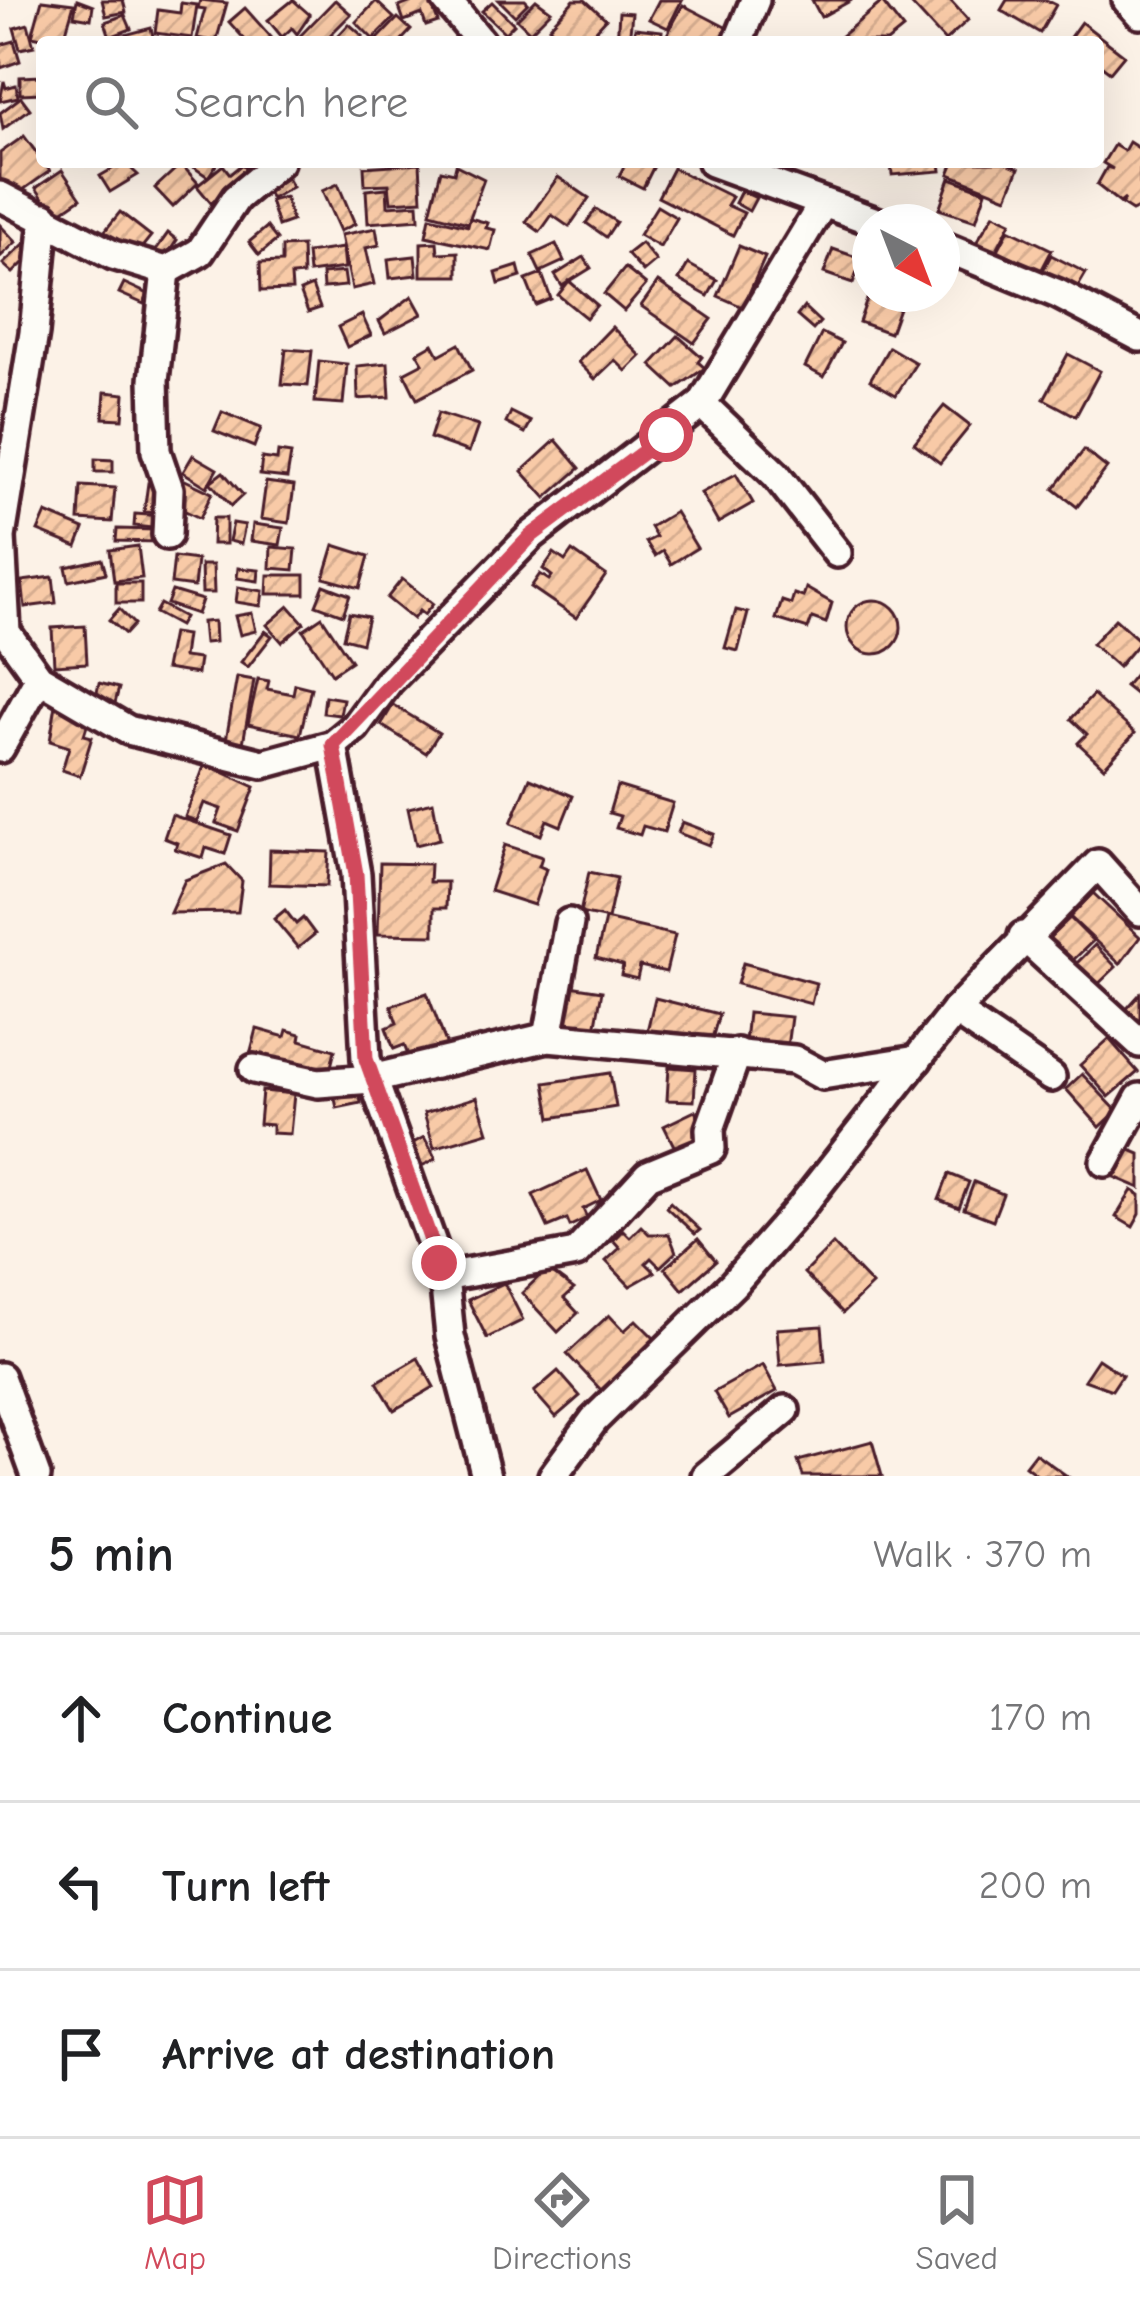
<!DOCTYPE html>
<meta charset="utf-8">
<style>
:root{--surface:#fff;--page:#f2f2f2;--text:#202124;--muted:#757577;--line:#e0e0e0;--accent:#d1495b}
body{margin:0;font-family:"Comic Neue",sans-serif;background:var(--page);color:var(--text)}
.compass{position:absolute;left:852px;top:204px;width:108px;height:108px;border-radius:50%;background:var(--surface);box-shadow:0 12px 48px #0002;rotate:138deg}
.stop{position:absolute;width:36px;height:36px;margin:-27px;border:9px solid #d1495b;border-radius:50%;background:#fff}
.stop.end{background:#d1495b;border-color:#fff;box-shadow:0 3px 12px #0008}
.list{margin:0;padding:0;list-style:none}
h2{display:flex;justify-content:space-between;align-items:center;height:156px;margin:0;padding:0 48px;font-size:51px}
h2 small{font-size:39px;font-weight:400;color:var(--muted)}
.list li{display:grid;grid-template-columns:78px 1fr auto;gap:36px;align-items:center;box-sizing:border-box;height:168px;padding:0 48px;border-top:3px solid var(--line)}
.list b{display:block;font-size:45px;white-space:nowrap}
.list em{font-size:39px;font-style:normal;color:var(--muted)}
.icon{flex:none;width:66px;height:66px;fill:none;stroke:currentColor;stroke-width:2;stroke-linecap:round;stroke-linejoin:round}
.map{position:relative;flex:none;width:1140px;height:1476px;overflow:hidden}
.search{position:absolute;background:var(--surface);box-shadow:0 12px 48px #0002;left:36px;right:36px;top:36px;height:132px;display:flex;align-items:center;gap:30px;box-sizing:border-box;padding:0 42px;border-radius:12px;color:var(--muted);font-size:45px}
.sheet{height:660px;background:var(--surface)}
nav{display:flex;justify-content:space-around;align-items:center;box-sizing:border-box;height:168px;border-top:3px solid var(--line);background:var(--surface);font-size:33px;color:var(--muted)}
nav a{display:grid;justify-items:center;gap:6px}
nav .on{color:var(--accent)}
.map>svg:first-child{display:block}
</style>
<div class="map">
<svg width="1140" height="1476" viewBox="0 0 1140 1476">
<defs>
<pattern id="building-hatch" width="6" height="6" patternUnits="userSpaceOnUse" patternTransform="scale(3)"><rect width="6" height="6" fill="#f8caa7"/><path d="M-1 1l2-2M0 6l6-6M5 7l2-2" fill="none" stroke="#d6ad90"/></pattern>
</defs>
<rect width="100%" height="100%" fill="#fcf2e7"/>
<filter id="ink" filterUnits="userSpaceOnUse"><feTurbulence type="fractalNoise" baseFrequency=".00833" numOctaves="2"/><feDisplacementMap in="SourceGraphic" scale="24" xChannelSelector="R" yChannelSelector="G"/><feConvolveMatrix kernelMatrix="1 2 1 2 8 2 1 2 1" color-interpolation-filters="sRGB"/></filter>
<g filter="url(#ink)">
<g fill="url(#building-hatch)" stroke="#4a1f2b" stroke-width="3">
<path d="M42,0L74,4L63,42L32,36Z"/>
<path d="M77,0L93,6L91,19L74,16Z"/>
<path d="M102,0H123L126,12L106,16Z"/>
<path d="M200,0L227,3L216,42L197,38L205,9L198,8Z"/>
<path d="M293,0L310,15L297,34L292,28L282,37L268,20Z"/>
<path d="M335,0L351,14L323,42H303L298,38Z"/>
<path d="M416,0H430L438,22L426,26L422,14L404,21L399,7Z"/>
<path d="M499,0H525L528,3L515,16Z"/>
<path d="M536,0L551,11L530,32L517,19Z"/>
<path d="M574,0H585L606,19L585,42H565L549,27Z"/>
<path d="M659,0H682L668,28L649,19Z"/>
<path d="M812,0H852L821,17Z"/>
<path d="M916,0H950L968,20L945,41L911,4Z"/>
<path d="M1007,0H1046L1056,5L1040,33L1001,10Z"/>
<path d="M376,1L394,18L373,39L356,22Z"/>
<path d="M492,2L514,24L505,33L482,11Z"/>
<path d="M882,2L903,29L887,42H834Z"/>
<path d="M181,3L197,5L192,38L155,33L158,10L180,13Z"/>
<path d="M683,5L737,33L732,42H663Z"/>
<path d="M245,8L271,37L265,42H247L229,22Z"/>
<path d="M619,12L632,13L629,42H617Z"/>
<path d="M125,15L131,29L110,37L105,22Z"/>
<path d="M398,18L411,30L400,42H375Z"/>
<path d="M1081,22L1124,55L1110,72L1098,63V42L1068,40Z"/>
<path d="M28,24L34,46L20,49L14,28Z"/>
<path d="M349,24L363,36L357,42L337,37Z"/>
<path d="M151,28L154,41L118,42L117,37Z"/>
<path d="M635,28L662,31L661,42H634Z"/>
<path d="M14,41L20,61L1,68L0,45Z"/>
<path d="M42,76V93L20,94V77Z"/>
<path d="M4,81L6,88L16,85L18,97L0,101Z"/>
<path d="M21,97L30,109L3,129L0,113Z"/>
<path d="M24,136L50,171L13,197L0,179V153Z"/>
<path d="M1129,142L1140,149V207L1132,211L1121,204L1125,199L1120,203L1097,185L1107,167L1113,169L1103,163L1114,145L1124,151Z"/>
<path d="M124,162L138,175L110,192L100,176Z"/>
<path d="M186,162H218L208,177Z"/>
<path d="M626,162L655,164L643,188L619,176Z"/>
<path d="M891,162H940L941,171L892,175Z"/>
<path d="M954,162H1005L1019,168L1007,197L949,174Z"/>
<path d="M420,163L422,200L391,202L389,184L365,185L364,167Z"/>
<path d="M181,164L198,183L173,207L155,188Z"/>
<path d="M242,164L253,177L211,203L197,186L223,165L230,174Z"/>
<path d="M456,165L484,179L468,223L430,213L441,170L454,173Z"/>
<path d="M673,168L732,197L727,205L744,213L733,235L658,197Z"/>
<path d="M62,170L81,198L55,216L36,188Z"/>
<path d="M558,177L589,198L569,227L552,215L540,232L526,222Z"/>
<path d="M287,178L292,187L271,199L266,190Z"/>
<path d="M950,178L986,191L976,221L939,209Z"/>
<path d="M338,184L355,224L340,231L322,191Z"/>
<path d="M387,188L388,206L418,204L419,219L368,223L366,190Z"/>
<path d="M741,191L756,198L749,211L735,203Z"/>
<path d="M285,197L292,221L278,226L270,201Z"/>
<path d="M657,206L677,218L660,247L639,235Z"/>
<path d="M596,209L616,222L606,237L586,223Z"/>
<path d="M120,212L151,236L135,256L104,232Z"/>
<path d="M994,214L1011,222L995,253L976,243Z"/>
<path d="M430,217L468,226L470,218L488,223L486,228L495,230L490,250L426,236Z"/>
<path d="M0,225L16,242L0,257Z"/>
<path d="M267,227L277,240L259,255L249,242Z"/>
<path d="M376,228L379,245L366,248L374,284L352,289L341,235Z"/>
<path d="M1009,229L1052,250L1041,271L998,250Z"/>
<path d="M168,233L177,240L165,258L155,251Z"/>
<path d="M437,242L438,253L458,252V276H421V243Z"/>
<path d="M25,243L34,252L13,273L3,264Z"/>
<path d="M641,243L656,261L643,272L627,254Z"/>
<path d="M556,244L564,261L540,272L532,255Z"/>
<path d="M302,246L303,275L291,276L292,290L261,291L260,263L282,262V247Z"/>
<path d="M739,246L765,257L743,307L718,296Z"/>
<path d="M343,248L345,268L309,273L307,253Z"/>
<path d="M833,249L862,259L853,283L824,273Z"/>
<path d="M1051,255L1086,273L1076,290L1042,272Z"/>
<path d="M415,256L417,275L390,278L388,259Z"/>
<path d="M584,257L591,268L562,286L555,275Z"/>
<path d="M688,264L717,280L708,296L679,280Z"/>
<path d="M518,266L521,277L499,284L496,273Z"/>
<path d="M625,268L646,285L624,311L604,294Z"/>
<path d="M344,272L346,286L323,288L322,274Z"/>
<path d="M542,274L551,299L536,305L526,280Z"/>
<path d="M569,281L597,305L586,318L558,295Z"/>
<path d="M658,282L712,319L694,343L641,306Z"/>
<path d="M124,283L148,294L144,304L119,293Z"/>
<path d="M312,286L320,308L308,312L300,291Z"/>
<path d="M870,291L904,294L890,333L859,322Z"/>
<path d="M412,296L422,314L385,333L379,321Z"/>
<path d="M804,307L820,322L813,330L797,316Z"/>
<path d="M362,315L371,335L347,347L338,327Z"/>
<path d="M612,327L641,356L626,371L615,360L595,379L578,362Z"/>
<path d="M822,333L842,343L824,377L805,367Z"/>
<path d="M678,336L702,357L698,362L705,368L676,388L651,365Z"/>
<path d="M433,344L439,355L459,344L472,370L417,399L404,373L423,363L417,353Z"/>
<path d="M889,347L916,363L896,395L870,380Z"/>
<path d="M286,349L312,351L308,386L282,384Z"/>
<path d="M1068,354L1100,371L1076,416L1044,399Z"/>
<path d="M319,361L347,364L343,404L315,402Z"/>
<path d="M388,363L390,397L358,399L357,366Z"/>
<path d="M105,392L125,394L123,419L103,418Z"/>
<path d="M944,406L970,426L940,463L914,443Z"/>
<path d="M222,412L261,428L254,447L214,431Z"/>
<path d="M511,412L531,422L525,433L506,423Z"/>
<path d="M438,413L478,426L469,452L430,438Z"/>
<path d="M556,440L580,468L546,498L522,471Z"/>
<path d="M1084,450L1107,468L1077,507L1054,489Z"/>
<path d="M278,452L291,454L287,478L260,475L262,458L277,460Z"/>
<path d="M193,455L217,469L207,487L183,472Z"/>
<path d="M95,459L113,460V472H95Z"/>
<path d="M223,472L243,495L231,506L210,482Z"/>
<path d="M736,474L753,503L718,523L701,493Z"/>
<path d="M183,479L212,493L200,518L171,504Z"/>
<path d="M266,482L294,486L289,523L261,519Z"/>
<path d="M148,483L164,485L160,513L144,512Z"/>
<path d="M81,486L115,488L112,522L79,520Z"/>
<path d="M675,512L697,548L671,564L663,551L655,556L646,542L656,537L650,527Z"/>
<path d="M46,513L84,529L77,547L38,531Z"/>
<path d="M135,514L162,516L161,529L134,526Z"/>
<path d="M213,518H226V544H212Z"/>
<path d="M233,523L245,525L241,544L229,541Z"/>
<path d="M253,524L283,528L280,545L251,541Z"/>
<path d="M117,529L157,530V542L116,541Z"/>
<path d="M334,545L369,556L360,588L324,578Z"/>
<path d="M138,546L142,578L114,581L110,550Z"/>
<path d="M271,547L296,549L294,570L270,568Z"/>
<path d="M572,551L606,575L576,618L531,587L540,574L549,580L552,576L543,569L554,553L565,561Z"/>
<path d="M174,557L197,560L194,587L171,584Z"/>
<path d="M102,559L106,573L69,581L66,567Z"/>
<path d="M201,565H213L214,593H202Z"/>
<path d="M238,568L259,570L258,581L237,578Z"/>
<path d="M268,575H305V594H267Z"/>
<path d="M53,577L56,603L25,607L22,581Z"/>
<path d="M402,579L433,604L424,615L419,611L413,619L387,598Z"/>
<rect x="116" y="583" width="25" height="20"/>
<path d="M324,585L350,595L343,615L316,605Z"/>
<path d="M238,587L263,591L261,606L236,602Z"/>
<path d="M806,588L832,603L826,623L812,618L808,629L776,619L782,601L791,604L794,594L803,597Z"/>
<path d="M172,591L202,600L197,614L167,604Z"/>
<circle cx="874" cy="627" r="27"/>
<path d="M160,604L184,617L179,626L155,613Z"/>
<path d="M289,606L304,623L282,642L267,625Z"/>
<path d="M119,609L134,624L125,634L109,620Z"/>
<path d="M736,610L748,613L738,651L725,648Z"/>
<path d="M252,613L256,631L240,635L235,616Z"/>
<path d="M349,613L368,617L362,643L343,638Z"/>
<path d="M322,617L351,661L332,674L303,630Z"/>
<path d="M1115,619L1140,641L1118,667L1092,644Z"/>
<path d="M214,621L215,642L204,643L202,622Z"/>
<path d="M85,626L87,663L54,665L52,628Z"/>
<path d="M265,631L272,636L248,667L241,662Z"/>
<path d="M172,633L186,635L183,657L199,659L197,674L165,669Z"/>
<path d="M1140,668V698L1125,686Z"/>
<path d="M237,677L254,680L242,749L225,746Z"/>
<path d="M258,679L269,681L267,689L293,694L295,684L311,688L300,735L248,724Z"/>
<path d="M99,683L119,688L114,707L95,702Z"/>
<path d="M1093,695L1135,733L1104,767L1078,743L1087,734L1071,719Z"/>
<path d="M325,696L343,699L340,715L323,713Z"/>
<path d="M56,705L90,716L84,735L92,737L80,776L62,770L69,747L50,741Z"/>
<path d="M393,705L439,733L426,753L381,725Z"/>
<path d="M205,764L255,787L238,831L216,823L221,809L204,803L197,821L185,817Z"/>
<path d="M530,778L573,796L561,826L547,820L541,835L511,823Z"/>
<path d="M617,786L673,803L664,832L643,826L640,835L616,828L620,816L609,813Z"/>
<path d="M433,802L440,839L416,845L408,808Z"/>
<path d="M172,815L231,835L225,854L206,848L203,858L175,849L177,843L164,838Z"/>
<path d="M682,822L714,834L709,845L678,833Z"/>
<path d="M505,845L542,857L539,866L546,869L534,905L490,891Z"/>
<path d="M270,850L329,852L327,886L269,884Z"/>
<path d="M380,863L430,864L429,882H447L446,908H434V935L378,934Z"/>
<path d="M226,864L242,881L238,912L170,913L185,880Z"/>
<path d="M589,872L617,878L608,919L580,913Z"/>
<path d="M1093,893L1140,937L1120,964L1070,917Z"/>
<path d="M285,910L296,924L303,918L315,934L298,948L274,919Z"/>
<path d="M1070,918L1093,941L1069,964L1046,941Z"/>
<path d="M605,919L675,935L666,972L640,966L637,979L621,975L623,965L596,958Z"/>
<path d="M1095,945L1116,967L1093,989L1072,968Z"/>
<path d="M743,963L816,983L811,1004L737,984Z"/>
<path d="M570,986L602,991L593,1040L561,1035Z"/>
<path d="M427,993L449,1051L412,1065L404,1045L394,1049L386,1028L397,1023L391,1006Z"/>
<path d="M1140,994V1029L1123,1013Z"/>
<path d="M655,998L719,1014L710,1046L647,1031Z"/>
<path d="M748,1013L791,1017L787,1047L745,1042Z"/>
<path d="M257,1029L285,1037L287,1030L301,1034L300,1040L335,1050L328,1079L249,1059Z"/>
<path d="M1109,1039L1138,1072L1109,1097L1080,1065Z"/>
<path d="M669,1067L696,1069L694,1101L667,1100Z"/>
<path d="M610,1073L616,1107L551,1118L545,1083Z"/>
<path d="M1082,1074L1117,1111L1100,1127L1066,1089Z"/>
<path d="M358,1086L361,1103L337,1108L333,1090Z"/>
<path d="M262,1091L294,1094L290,1134L272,1133V1125L259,1124Z"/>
<path d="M477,1097L488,1132L434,1148L424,1113Z"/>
<path d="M695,1111L708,1136L677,1152L664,1126Z"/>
<path d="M424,1137L436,1159L419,1167L408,1146Z"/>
<path d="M1126,1148L1140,1154V1188L1114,1177Z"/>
<path d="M587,1170L601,1200L583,1209L587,1218L570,1226L567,1219L548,1227L533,1195Z"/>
<path d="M949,1174L969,1182L959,1208L939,1200Z"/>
<path d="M974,1182L1003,1194L993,1220L964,1209Z"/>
<path d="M1132,1190L1140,1195V1214L1133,1227L1116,1217Z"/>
<path d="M670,1202L700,1230L695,1234L666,1207Z"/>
<path d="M641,1226L649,1234H669L676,1252L660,1267L651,1258L646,1263L655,1272L630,1286L606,1261L620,1248L613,1240L623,1230L630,1237Z"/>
<path d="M698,1239L716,1261L683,1290L665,1268Z"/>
<path d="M833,1244L872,1285L843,1313L804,1273Z"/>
<path d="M547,1269L574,1289L564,1298L578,1313L558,1332L522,1293Z"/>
<path d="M504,1283L523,1320L487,1338L468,1300Z"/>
<path d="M609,1315L624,1331L636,1320L655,1339L601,1390L567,1354Z"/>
<path d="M822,1326L825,1361L780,1365L777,1329Z"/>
<path d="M418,1358L434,1387L394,1410L377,1382Z"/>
<path d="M1098,1359L1122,1375L1112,1390L1084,1380Z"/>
<path d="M763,1365L777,1391L729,1418L714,1392Z"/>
<path d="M558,1371L580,1396L556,1417L534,1392Z"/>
<path d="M872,1441L882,1476H803L798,1461Z"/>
<path d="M1035,1453L1067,1476H1038L1025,1466Z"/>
</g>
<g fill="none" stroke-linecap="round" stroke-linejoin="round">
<g stroke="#4a1f2b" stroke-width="36">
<g id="minor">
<path d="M446,0L481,42"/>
<path d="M1127,0L1140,14"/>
<path d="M738,42L755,0"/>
<path d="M712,162L876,222"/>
<path d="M0,196L113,255L166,271L200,252L236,198L279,162"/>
<path d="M45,217L34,333L1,537L6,632L39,678L128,730L263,764L333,745L355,727L388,682L531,536L702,404L823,203"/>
<path d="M942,246L1058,294L1140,337"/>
<path d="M166,271L154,380L156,451L169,489L167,535"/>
<path d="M702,404L776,475L837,553"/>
<path d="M333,745L356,874L366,1059L444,1277L450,1336L486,1476"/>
<path d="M0,748L39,678"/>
<path d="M1023,936L1140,1043"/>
<path d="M548,1037L569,923"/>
<path d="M254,1069L318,1083L372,1079L548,1037L794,1060L822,1075L917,1060"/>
<path d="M1051,1077L955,1011L1098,864L1140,911"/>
<path d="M1105,1162L1140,1098"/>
<path d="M444,1277L576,1253L648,1175L711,1149L710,1129L737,1053"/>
<path d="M0,1377L36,1476"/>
<path d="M553,1476L594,1420L733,1284L801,1207L955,1011"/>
<path d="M706,1476L785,1410"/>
</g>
</g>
<use href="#minor" stroke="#fdfcf7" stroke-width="27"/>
</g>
</g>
<g fill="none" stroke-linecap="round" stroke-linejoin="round" filter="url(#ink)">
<path stroke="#d1495b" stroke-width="15" d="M439,1263L366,1059L356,874L333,745L531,536L666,435"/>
</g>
</svg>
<svg class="compass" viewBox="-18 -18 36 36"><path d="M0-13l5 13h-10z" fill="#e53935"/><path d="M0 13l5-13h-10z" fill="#757577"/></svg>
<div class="stop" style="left:666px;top:435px"></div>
<div class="stop end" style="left:439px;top:1263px"></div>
<div class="search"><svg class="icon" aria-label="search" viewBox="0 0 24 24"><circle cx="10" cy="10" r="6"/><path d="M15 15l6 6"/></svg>Search here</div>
</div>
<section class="sheet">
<h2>5 min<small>Walk · 370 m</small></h2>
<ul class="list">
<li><svg class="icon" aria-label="ahead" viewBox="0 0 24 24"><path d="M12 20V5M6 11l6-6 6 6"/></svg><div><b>Continue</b></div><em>170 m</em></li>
<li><svg class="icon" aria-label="left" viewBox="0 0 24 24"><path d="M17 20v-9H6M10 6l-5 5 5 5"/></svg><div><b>Turn left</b></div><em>200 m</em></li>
<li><svg class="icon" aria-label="arrive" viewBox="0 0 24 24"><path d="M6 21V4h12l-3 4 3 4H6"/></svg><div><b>Arrive at destination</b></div></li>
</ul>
</section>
<nav>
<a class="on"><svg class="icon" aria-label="map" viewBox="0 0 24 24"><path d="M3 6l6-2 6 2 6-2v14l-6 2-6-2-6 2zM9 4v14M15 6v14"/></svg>Map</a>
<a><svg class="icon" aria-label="directions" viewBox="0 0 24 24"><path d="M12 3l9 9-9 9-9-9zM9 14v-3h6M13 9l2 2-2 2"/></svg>Directions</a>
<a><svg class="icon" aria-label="saved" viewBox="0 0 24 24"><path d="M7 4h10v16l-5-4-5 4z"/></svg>Saved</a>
</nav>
